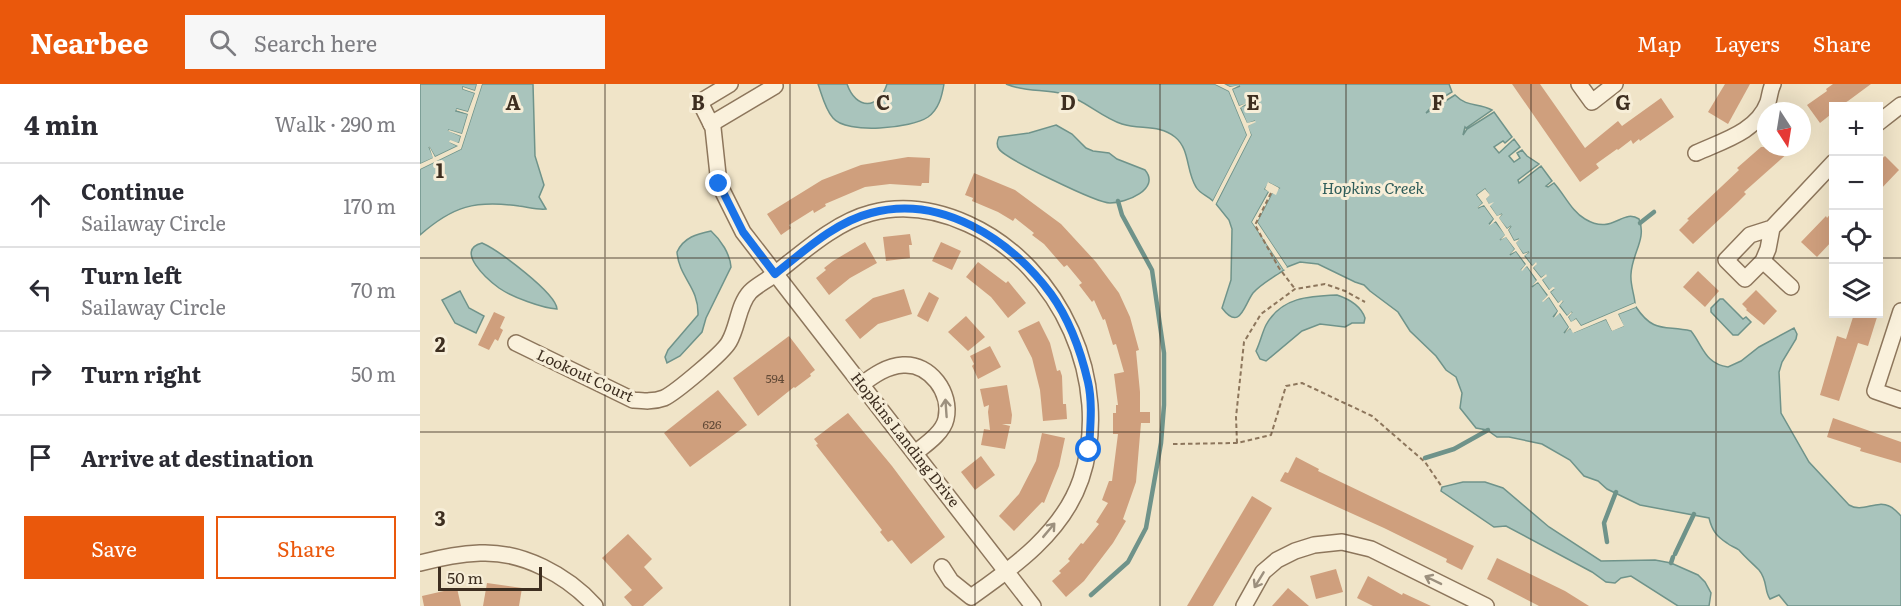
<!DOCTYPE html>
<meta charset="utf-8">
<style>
:root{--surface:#fff;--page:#f7f7f7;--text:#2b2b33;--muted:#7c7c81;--line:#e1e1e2;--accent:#ea580c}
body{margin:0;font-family:Literata,serif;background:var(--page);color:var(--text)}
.controls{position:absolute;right:18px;top:18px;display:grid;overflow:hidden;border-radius:0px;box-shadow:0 6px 24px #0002}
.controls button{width:54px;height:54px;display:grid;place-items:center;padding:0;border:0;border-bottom:2px solid var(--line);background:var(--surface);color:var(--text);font:30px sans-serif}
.compass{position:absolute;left:1337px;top:18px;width:54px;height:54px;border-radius:50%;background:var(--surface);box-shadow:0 6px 24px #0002;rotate:168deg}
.scale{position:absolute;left:18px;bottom:15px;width:104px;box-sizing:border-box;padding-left:6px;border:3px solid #3d2e20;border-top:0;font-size:16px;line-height:21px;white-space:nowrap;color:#3d2e20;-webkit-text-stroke:4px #f7eed8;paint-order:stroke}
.stop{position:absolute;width:18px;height:18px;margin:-14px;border:4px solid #1a73e8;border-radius:50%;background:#fff}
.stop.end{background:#1a73e8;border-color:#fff;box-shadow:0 2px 6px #0008}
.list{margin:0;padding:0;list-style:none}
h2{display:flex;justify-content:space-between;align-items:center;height:78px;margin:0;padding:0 24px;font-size:26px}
h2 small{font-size:20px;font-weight:400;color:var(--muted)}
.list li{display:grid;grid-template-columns:39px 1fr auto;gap:18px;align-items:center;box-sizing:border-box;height:84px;padding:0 24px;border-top:2px solid var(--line)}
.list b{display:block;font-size:22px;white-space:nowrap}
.list p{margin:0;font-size:20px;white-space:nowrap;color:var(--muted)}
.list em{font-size:20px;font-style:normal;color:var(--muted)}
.actions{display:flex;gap:12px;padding:18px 24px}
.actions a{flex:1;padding:14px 0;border:2px solid var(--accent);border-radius:0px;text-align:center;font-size:21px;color:var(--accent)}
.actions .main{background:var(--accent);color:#fff}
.icon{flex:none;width:33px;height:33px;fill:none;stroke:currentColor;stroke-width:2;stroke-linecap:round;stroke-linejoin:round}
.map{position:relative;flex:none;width:1481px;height:522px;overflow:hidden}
header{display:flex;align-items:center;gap:36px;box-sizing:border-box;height:84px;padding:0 30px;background:var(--accent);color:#fff}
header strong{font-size:28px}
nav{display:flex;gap:33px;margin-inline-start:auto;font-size:21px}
.search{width:420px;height:54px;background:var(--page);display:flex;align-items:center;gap:15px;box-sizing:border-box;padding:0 21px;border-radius:0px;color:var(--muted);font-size:22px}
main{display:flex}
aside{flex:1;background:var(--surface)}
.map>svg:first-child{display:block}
</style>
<header>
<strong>Nearbee</strong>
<div class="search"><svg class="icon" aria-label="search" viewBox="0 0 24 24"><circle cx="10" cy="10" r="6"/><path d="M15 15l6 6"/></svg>Search here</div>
<nav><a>Map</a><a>Layers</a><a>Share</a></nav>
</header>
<main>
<aside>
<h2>4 min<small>Walk · 290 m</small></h2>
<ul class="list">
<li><svg class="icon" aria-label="ahead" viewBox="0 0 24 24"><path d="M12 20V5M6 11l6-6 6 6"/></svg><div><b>Continue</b><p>Sailaway Circle</p></div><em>170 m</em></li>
<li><svg class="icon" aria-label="left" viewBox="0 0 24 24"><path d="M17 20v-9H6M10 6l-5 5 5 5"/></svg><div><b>Turn left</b><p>Sailaway Circle</p></div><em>70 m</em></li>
<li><svg class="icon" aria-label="right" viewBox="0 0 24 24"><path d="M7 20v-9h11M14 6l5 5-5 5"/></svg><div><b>Turn right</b></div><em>50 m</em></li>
<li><svg class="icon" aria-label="arrive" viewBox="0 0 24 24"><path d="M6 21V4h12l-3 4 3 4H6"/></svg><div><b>Arrive at destination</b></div></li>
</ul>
<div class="actions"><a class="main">Save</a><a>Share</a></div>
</aside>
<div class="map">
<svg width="1481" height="522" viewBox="0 0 1481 522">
<rect width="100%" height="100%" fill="#f0e4c8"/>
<g fill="#a9c4bc" stroke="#6f938a" stroke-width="1.5">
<path d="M0,0H57L55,7L43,3V5L55,9L48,28L37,25L36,27L48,30L42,50L28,46L41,52L39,59L30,58L38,62L15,73L9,63L14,74L0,80Z"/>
<path d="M62,0H113L115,72L124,101L119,113L126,125C117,126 108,123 99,122C55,116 33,122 0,151V85L41,65Z"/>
<path d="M398,0H427C436,26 459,26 467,0H524C522,12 519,25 508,33C492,44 427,51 413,34C405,25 402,11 398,0Z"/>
<path d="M586,0H795L809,7L827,51L793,117C787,111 780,110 776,103C766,87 770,65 755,53C739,40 720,46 702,40C681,33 665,16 644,10C624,5 604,8 586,0Z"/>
<path d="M804,0H1029L1032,8L1017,17L1006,29L1035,11C1048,24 1057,18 1072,26L1046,44L1045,43L1043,51L1047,45L1074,28L1092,53L1085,59L1083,57L1074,63L1079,69L1094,55L1100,63L1089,72L1094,78L1100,74L1097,69L1102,66L1107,72L1119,80L1098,96L1099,99L1121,82L1132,97L1126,102L1128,103L1134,99C1144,110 1152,128 1165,135C1193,152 1202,124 1219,135C1227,155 1212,169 1211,190C1210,200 1214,209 1215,219L1161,242L1156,235L1151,239L1148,233L1152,228L1147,232L1139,221L1143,217L1138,219L1130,208L1134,205L1129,206L1122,196L1126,191L1121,194L1113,184L1116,179L1112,182L1104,171L1109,168L1103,170L1095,159L1099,155L1094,157L1088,146L1091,142L1087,145L1078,134L1082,130L1077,133L1065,115L1069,111L1065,105L1057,111L1063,119L1058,124L1064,121L1074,135L1069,140L1075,137L1086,151L1080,156L1086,152L1095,165L1090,171L1096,167L1106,181L1101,186L1107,182L1117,197L1112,203L1118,198L1128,212L1123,217L1129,213L1138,227L1133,233L1139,228L1149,243L1144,249L1150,244L1154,248L1186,235L1192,246L1203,242L1198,230L1216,223C1234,250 1245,241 1271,247C1283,262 1285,280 1308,283L1321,277L1339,263L1374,244L1377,250L1376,255L1362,278L1359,288L1361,329L1389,378L1429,421C1442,429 1456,416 1469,422C1474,424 1477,428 1481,432V522H1368L1359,511L1350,515C1344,507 1348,497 1339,486C1332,479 1325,473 1319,466C1315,463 1310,462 1307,459C1296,452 1292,446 1289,434L1220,421L1187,405L1178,397L1164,392L1150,376L1122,360L1089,353H1077L1067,346L1056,344L1040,324L1042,309L1036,293L1026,286L1016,272L990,247L978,228L950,207L944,201L935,198L898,180L880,178L867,183L837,138L852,109L859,104L849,99L845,105L849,107L832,138L864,186C854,193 841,200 833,209C824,221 820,248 802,224L811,196L812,145L809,136L796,120L831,51L827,42L835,37L827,40L820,23L828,20L819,22L812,5L820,2L810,3Z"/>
<path d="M636,41L652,50L666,64L673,67L689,69L697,75L725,86C741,105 706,119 690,119C677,119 586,75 579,65C576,61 577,57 579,53L609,49Z"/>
<path d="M291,147C301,156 310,170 311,183L286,234L282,248L260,272L247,279L245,273L248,266L278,231C279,203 259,194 257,168C264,153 277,150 291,147Z"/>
<path d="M62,159C78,166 136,209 137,225C122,224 92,213 79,204C68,196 34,166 62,159Z"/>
<path d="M40,207L49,224L64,232L56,249L35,239L22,216Z"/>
<path d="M917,211C929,215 941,222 945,234L944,239H932L925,243L900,240L882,247L846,277L840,275L836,267C840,259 842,249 846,241C861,213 890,212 917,211Z"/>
<path d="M1300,215H1303L1323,235L1326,233L1331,238L1318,251H1313L1291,228V224Z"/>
<path d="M1043,398H1065L1083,404L1129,443L1181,477L1235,476L1251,479L1278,491L1285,498L1291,509L1289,522H1258L1211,492L1201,494L1195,499L1186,498L1172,488L1086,442L1074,443L1021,407L1022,403Z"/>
</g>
<g fill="#f0e4c8">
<path d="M57,0H62L41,65L0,85V80L13,74L9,62L15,73L38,62L29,58L30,56L39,59L41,52L28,47L29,46L42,50L48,30L36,26L37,25L48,28L55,9L43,5V3L55,7Z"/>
<path d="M795,0H804L810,3L820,1L812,5L819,22L827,19L820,24L827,39L835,37L836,38L828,42L831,51L794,123L792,119L827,51L809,7Z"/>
<path d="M848,98L859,104L856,111L852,109L837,138L867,183L864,186L832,138L849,108L845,105Z"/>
<path d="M1065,105L1070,111L1066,115L1069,120L1074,118L1070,122L1077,132L1082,130L1079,134L1087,145L1091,142L1088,146L1094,157L1100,155L1096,159L1103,170L1109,168L1104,172L1112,182L1116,178L1117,180L1113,184L1121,194L1126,190L1127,192L1122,196L1129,206L1133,203L1135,204L1130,208L1138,219L1142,216L1143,217L1139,222L1147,232L1151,228L1152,229L1148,233L1151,238L1156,235L1161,242L1215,219L1216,223L1198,230L1204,242L1192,247L1186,235L1153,249L1150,244L1145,249L1149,243L1140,229L1134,234L1138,227L1129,213L1123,218L1122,217L1128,211L1118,198L1112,202L1117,196L1107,182L1102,187L1101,186L1106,180L1096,167L1090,170L1095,165L1086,153L1080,156L1085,151L1076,137L1069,142L1074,135L1064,121L1057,124L1063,119L1057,111Z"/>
</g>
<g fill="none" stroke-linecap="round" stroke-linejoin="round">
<g stroke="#6f938a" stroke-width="4.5">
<path d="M1220,139L1234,128"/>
<path d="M1005,374L1034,365L1068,346"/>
<path d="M1187,458L1184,439L1196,408"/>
<path d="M1255,470L1274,430"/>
<path d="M1251,479L1253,473"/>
<path d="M671,511L708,478L726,444L741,359L744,321V269L732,186L702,131L698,117"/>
</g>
</g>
<g fill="#cf9f7d">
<path d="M1092,0H1120L1165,64L1198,37L1202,42L1241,14L1254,33L1220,57L1219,55L1213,60L1211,56L1198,66L1197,65L1176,80L1179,84L1160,98Z"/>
<path d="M1305,0H1330L1308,40L1288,28Z"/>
<path d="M1413,0H1451L1428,17L1419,22H1413V27L1410,31L1400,39L1387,21L1407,7L1406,5Z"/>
<path d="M1341,63H1363L1369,68L1324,108L1326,110L1318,118L1273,160L1259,146L1269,136L1267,135L1319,86L1317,84Z"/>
<path d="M1465,72L1479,86L1458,108V78Z"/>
<path d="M488,73L510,74L509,99H502L501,102L470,100L445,103L405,120L406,122L394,129L393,126L369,141L371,144L361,151L347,130L402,96L441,81Z"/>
<path d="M554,89L595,106L641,140L676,178L699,209L710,233L719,266L716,267L720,308V328H730V339H721L716,398L703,435L706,437L693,459L664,497L646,513L632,497L641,489L639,487L650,477L648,475L661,459L663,460L679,440L676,438L688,419L682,416L689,397H692L698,350H693V329H696V321H698L694,290L704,288L696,260L693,261L685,235L683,236L674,216L672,218L659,201L662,199L647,181L644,183L624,160L612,151L614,149L595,134L593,137L578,128L552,117L553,114L545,111Z"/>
<path d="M1413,127V156L1397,173L1381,158L1406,132L1407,134Z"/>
<path d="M490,150L492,161H489L490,174L466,177L463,153Z"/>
<path d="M445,158L457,179L430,194L409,211L396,194L406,186L404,184L413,177Z"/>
<path d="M521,158L541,167L532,186L512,177Z"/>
<path d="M558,178L586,199L588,197L606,219L588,234L571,213L546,193Z"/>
<path d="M1278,187L1299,207L1285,223L1263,203Z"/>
<path d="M484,205L492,230L458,240L440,255L425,236L453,214Z"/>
<path d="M1336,206L1357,227L1344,241L1326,226L1327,225L1322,220Z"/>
<path d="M509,208L519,214L508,238L497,232Z"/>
<path d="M74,228L85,233L80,244L83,246L78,257L75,255L69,266L58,261Z"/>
<path d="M1434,230H1458L1448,262L1438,259L1419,317L1400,311L1417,252L1426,255Z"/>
<path d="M546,232L565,253L548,267L528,248Z"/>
<path d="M619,237L630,259L637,287L640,286L642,292L643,320H646L647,335L623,337L620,306L612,274L598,247Z"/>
<path d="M369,252L395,286L390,290L391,292L375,304L374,303L338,332L313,294Z"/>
<path d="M570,262L581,283L558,295L552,282L554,280L550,272Z"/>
<path d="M587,301L592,331L591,340H582L590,342L585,365L561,361L564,345L570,346L568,328L569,321L564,323L560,305Z"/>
<path d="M298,306L327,341L270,383L244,349Z"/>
<path d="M428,329L472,382L525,453L491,480L472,456L468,458L460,448L462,446L396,361L398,360L394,355Z"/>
<path d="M1413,334L1481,358V379L1440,367L1441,364L1407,353Z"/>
<path d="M622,349L645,354L639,382L624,419L622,418L594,447L579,432L599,410L616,377Z"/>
<path d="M561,372L575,391L555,406L541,388Z"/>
<path d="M876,373L899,385L898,387L1054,462L1042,486L1026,478L1027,475L964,444L860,397L865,388L868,389Z"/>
<path d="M832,412L852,424L793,522H767Z"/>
<path d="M208,450L232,475L224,483L243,504L223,522H212L204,513L212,506L182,474Z"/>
<path d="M1077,474L1145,507L1169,522H1119L1067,495Z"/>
<path d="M916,485L923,508L896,515L890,492Z"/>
<path d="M948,492L982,511L983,509L1011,522H953L937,514Z"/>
<path d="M67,499L102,504L99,522H63Z"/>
<path d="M37,504L41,522H4L2,512Z"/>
<path d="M868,504L889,522H852Z"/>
</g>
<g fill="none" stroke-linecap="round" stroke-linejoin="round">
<g stroke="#8d765c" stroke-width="18">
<g id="minor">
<path d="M310,0L280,18L293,44L299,100L323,148L613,522"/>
<path d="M1159,0L1172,18L1195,0"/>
<path d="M1458,39L1481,21"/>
<path d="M291,40L355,2L354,0"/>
<path d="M1276,69C1302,57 1337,48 1348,18C1350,11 1350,6 1353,0"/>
<path d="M1352,144L1330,151L1306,176L1325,195L1343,177L1348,165L1352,144L1414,78"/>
<path d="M1343,177L1371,203"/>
<path d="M1481,227L1455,307L1481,316"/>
<path d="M96,259L213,316C224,317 233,318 244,314C255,309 303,269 309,258C318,243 318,221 330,208C337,201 348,196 356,189C384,167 416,138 451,129C485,120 517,126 548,140C641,182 693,299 661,395C643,448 594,483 551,513L531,497L522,483"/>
<path d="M441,301C454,291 467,282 483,281C510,279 532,309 526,335C523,349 505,361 495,369"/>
<path d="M0,479C19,474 40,470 60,469C102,467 147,491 175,522"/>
<path d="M824,522L843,488L857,476L875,467L894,461L922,458L951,465L1066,522"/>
</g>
</g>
<g stroke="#8d765c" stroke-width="2" stroke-dasharray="4.5 3" stroke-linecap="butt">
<path d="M851,109L835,141L859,184L875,205"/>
<path d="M817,359L816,333L824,258L841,230L875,205L905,200L925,207L945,218"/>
<path d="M753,360L817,359L851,351L866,302L882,299L952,332L1005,378L1022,403"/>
</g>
<use href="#minor" stroke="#faf1dc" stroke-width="15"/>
</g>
<defs><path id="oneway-shaft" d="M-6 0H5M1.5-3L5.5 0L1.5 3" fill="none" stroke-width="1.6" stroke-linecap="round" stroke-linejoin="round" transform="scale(1.5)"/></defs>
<g stroke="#9c907e">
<use href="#oneway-shaft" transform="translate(526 324) rotate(-94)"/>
<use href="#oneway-shaft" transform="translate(629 446) rotate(-50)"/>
<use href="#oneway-shaft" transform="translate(839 496) rotate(121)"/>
<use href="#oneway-shaft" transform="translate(1013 496) rotate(-154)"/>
</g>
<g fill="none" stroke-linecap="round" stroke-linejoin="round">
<path stroke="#1a73e8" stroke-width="8" d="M299,100L323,148L355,190C383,168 415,138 451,129C521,110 590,155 631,210C649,235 661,268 668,298C673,320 670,344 669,366"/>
</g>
<path fill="none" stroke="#3d2e20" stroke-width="1.5" stroke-opacity="0.55" d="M185,0V522M370,0V522M555,0V522M740,0V522M926,0V522M1111,0V522M1296,0V522M0,174H1414M1458,174H1481M0,348H1481"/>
<g text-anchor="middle" stroke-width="6" stroke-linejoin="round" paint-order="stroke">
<g font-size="12" fill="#624a37">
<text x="355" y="299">594</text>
<text x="292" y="345">626</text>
</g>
<g font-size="15" fill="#3d2e20" stroke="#f7eed8">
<text transform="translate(165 292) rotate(25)" y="5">Lookout Court</text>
<text transform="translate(485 356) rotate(52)" y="5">Hopkins Landing Drive</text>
</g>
<g font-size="16" font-style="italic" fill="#2f5d5a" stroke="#f7eed8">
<text x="953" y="110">Hopkins Creek</text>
</g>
</g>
<g font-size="20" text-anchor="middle" font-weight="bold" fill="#3d2e20" stroke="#f7eed8" stroke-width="6" stroke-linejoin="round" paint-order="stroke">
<text x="93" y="26">A</text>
<text x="278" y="26">B</text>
<text x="463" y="26">C</text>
<text x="648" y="26">D</text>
<text x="833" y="26">E</text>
<text x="1018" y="26">F</text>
<text x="1203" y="26">G</text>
<text x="20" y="94">1</text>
<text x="20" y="268">2</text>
<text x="20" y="442">3</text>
</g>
</svg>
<div class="controls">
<button>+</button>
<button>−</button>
<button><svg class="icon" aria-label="locate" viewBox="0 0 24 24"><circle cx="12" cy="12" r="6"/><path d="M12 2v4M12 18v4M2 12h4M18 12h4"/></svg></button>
<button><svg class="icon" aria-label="layers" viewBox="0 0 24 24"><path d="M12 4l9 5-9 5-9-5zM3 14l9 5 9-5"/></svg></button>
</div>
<svg class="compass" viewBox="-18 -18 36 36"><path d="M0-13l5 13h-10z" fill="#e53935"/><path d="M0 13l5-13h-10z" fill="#7c7c81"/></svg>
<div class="scale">50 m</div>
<div class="stop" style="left:669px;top:366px"></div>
<div class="stop end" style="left:299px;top:100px"></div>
</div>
</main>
